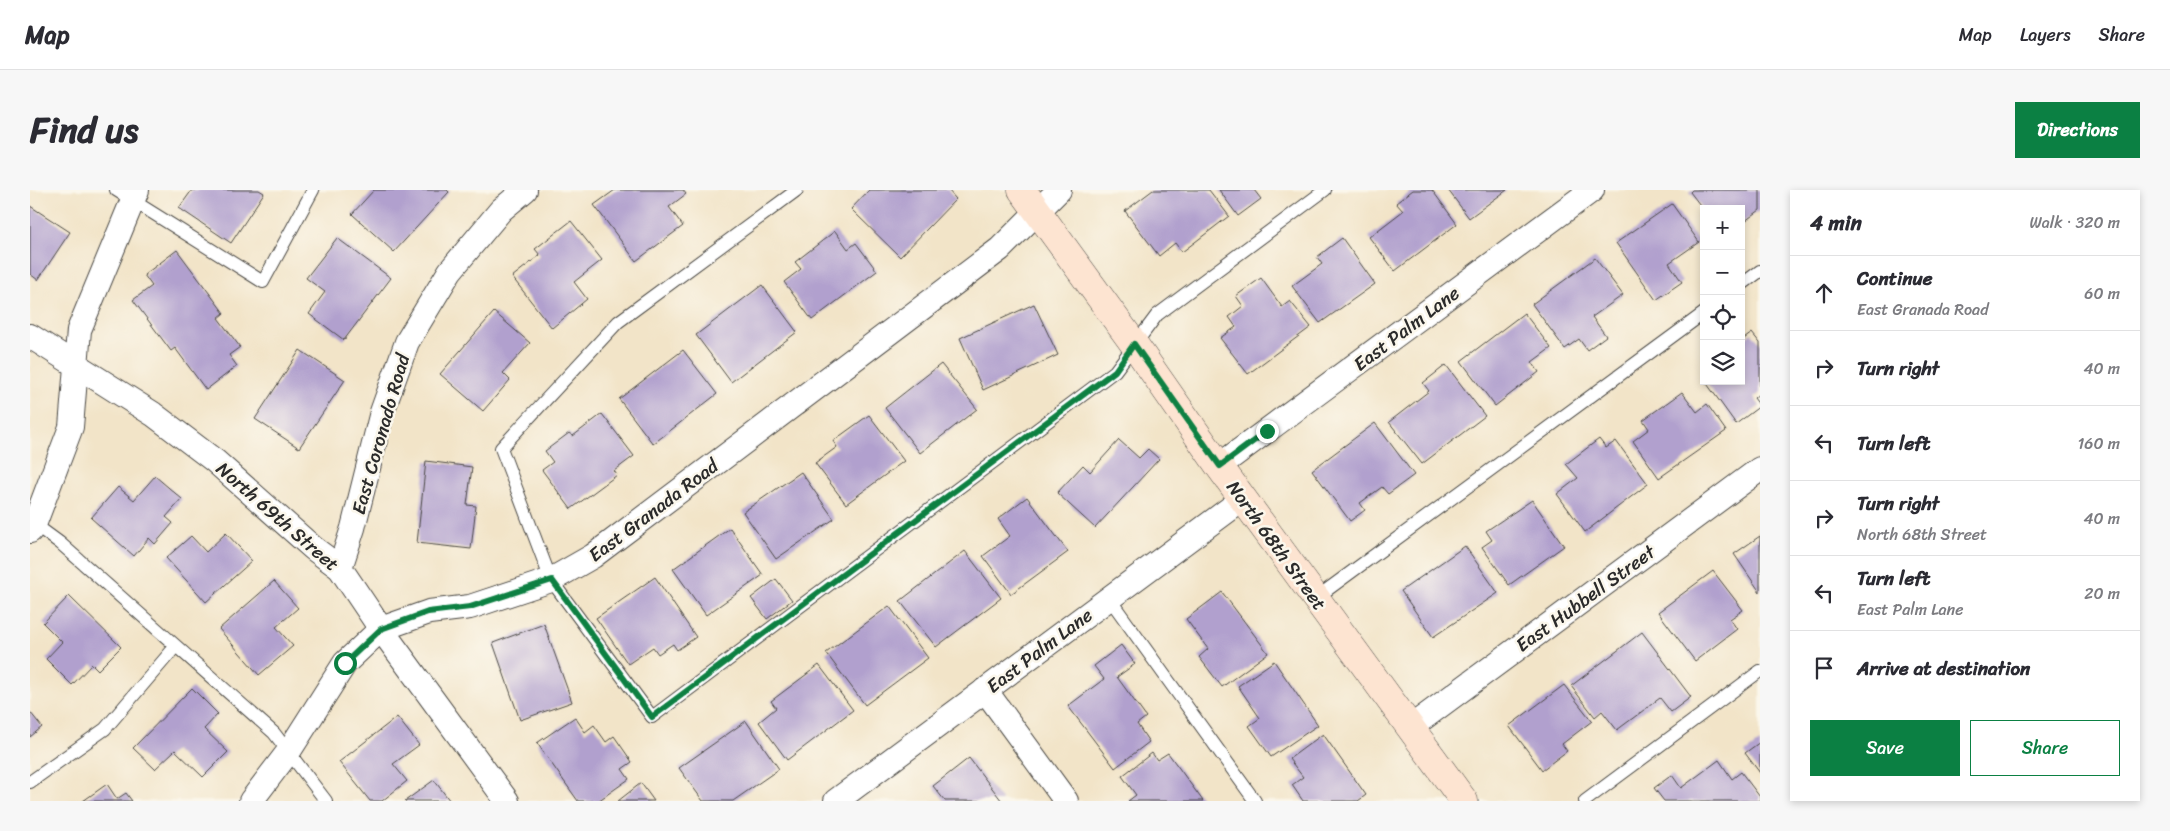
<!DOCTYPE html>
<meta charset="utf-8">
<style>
:root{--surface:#fff;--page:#f7f7f7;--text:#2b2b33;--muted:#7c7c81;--line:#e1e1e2;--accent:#0b8043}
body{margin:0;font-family:Sriracha,sans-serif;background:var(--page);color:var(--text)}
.controls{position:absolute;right:15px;top:15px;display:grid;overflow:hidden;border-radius:0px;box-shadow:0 2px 8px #0003}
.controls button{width:45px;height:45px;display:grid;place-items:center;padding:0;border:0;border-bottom:1px solid var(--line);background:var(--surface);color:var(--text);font:25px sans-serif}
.stop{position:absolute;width:15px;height:15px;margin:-11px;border:4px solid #0b8043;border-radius:50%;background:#fff}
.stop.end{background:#0b8043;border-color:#fff;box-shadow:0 1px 5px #0008}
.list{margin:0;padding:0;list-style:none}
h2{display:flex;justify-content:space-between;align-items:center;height:65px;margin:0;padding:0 20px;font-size:21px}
h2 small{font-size:16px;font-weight:400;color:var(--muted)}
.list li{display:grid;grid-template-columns:32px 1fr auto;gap:15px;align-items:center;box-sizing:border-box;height:75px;padding:0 20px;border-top:1px solid var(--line)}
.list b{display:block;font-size:19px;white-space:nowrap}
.list p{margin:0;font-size:16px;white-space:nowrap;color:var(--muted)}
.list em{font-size:16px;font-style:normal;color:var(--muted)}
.actions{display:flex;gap:10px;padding:15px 20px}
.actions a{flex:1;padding:11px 0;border:1px solid var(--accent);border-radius:0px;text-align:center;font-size:18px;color:var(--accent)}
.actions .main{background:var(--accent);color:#fff}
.icon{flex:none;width:28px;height:28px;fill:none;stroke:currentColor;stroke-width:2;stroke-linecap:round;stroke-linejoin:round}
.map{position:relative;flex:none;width:1730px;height:611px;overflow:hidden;border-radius:0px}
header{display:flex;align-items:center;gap:30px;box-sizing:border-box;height:70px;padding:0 25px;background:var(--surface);border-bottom:1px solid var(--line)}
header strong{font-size:24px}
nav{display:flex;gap:28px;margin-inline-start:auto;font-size:18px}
.intro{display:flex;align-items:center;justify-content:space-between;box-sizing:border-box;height:120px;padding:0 30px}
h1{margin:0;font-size:35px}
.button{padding:12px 22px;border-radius:0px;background:var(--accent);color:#fff;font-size:18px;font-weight:700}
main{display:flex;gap:30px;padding:0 30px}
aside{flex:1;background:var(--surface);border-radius:0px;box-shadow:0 2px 8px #0003}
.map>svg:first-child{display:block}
</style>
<header>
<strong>Map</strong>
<nav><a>Map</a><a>Layers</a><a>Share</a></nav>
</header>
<div class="intro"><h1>Find us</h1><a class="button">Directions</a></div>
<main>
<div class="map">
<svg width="1730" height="611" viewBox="0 0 1730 611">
<rect width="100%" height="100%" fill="#fbf7ec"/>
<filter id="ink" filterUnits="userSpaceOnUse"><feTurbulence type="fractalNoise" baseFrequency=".02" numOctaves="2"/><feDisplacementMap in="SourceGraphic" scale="10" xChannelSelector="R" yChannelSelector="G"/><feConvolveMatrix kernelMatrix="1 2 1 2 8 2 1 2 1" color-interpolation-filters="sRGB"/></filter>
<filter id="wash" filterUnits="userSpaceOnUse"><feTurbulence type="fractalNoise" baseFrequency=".0096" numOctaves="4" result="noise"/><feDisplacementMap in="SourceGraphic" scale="20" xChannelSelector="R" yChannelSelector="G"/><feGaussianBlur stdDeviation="1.12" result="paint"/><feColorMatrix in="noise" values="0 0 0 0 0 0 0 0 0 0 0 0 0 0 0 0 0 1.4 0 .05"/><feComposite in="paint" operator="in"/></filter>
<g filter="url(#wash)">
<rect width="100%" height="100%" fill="#f2e4c8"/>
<g id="blocks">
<g fill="#b1a0ce">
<path d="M162,0H229L234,3L201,53L149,18Z"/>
<path d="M344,0H417L419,2L364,62L322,24Z"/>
<path d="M585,0H653L656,4L639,17L653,36L606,71L564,15Z"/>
<path d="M839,0H918L926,9L870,67L821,19Z"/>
<path d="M1123,0H1179L1199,26L1152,62L1145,53L1129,66L1095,21Z"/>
<path d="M1189,0H1224L1231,9L1208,26Z"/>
<path d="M1383,0H1402L1427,34L1365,81L1339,47L1373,21L1366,13Z"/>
<path d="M1418,0H1477L1439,28Z"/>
<path d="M1662,0H1730V20L1711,34V19H1673L1660,2Z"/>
<path d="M1642,14L1669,52L1639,73L1652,92L1626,110L1586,53Z"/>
<path d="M0,16L40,42L8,90L0,84Z"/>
<path d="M541,31L572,70L544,92L557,109L522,138L482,87L510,65L505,59Z"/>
<path d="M805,41L818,59L826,53L847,81L782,130L754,92L771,79L765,72Z"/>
<path d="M307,48L361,88L314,150L279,124L295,102L276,88Z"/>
<path d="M1312,48L1345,94L1290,133L1262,96L1292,74L1287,67Z"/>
<path d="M147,60L194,123L188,128L210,157L199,165L207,176L176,200L145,158L141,161L103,110L122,96L114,85Z"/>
<path d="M1565,68L1593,105L1562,127L1576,146L1557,160L1549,149L1535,159L1502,114Z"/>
<path d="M1231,88L1252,117L1260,111L1281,137L1218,184L1190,148L1206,137L1199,127L1213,116L1206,106Z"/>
<path d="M732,95L767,142L701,192L666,145Z"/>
<path d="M1004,114L1028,165L953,200L930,148Z"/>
<path d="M464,122L500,153L473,183L480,190L453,221L410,184Z"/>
<path d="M1494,123L1521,158L1502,172L1509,182L1465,216L1431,171Z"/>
<path d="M1722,143L1730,153V203L1724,208L1730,216L1706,234L1675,191H1711V151Z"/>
<path d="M270,160L315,190L269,258L225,229Z"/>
<path d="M653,160L687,204L623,254L589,209Z"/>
<path d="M911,174L947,219L890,263L855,218Z"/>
<path d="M1416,175L1455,226L1392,274L1359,232L1399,201L1393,193Z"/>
<path d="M1652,202L1667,222L1677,214L1696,241L1629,288L1603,251L1619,239L1613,230Z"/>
<path d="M572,224L604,266L584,281L587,285L541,319L512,280L523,272L515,261L539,243L543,246Z"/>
<path d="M839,225L874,271L816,314L785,273L807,257L803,251Z"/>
<path d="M1345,233L1384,285L1358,304L1352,297L1330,313L1335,320L1320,331L1282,280Z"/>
<path d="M1569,249L1576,258L1586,251L1618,294L1555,342L1527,304L1548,288L1536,274Z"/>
<path d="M1089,250L1109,268L1118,259L1129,269L1065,338L1027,303L1053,275L1060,282Z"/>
<path d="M396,271L442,277L437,315L446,316L441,359L387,353Z"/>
<path d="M771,282L804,329L746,369L713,322Z"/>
<path d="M125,286L152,309L136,327L143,333L125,354L119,348L104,366L61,328L88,297L104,310Z"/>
<path d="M997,307L1038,362L981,404L953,366L980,346L968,329Z"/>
<path d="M1502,310L1534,356L1479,395L1452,357L1462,350L1456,341Z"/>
<path d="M700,338L733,385L676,425L643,379Z"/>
<path d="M196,343L222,371L176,412L136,368L161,346L176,362Z"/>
<path d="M1730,346V402L1704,364Z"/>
<path d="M1435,356L1468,403L1403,447L1371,401Z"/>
<path d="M935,361L971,408L906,457L870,411Z"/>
<path d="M1683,381L1713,420L1700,429L1707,439L1665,471L1628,422Z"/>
<path d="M625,387L666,447L647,460L643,454L628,464L623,457L598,474L566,428Z"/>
<path d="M746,389L762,410L737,429L721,408Z"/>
<path d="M244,391L268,418L246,437L263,456L229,485L189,439Z"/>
<path d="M1192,402L1238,463L1192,497L1169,467L1178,459L1156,429Z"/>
<path d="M39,406L91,457L68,480L62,474L42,495L16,469L32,452L13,433Z"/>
<path d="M859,416L898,468L835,515L796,463Z"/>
<path d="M514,434L542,512L490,530L463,453Z"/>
<path d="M1612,442L1661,507L1641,522L1630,508L1587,540L1572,521L1565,527L1541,496Z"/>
<path d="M1091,455L1105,474L1087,487L1116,527L1107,534L1119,552L1085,578L1038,516L1074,489L1064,476Z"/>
<path d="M1244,471L1288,535L1241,567L1219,536L1230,528L1208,496Z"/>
<path d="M789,475L823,520L757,570L729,532L746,518L741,511Z"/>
<path d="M1534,495L1562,531L1532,554L1537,561L1512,580L1479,536Z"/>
<path d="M162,498L188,524L174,539L198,562L173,587L145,560L125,579L103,558Z"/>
<path d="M0,522L12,537L0,547Z"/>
<path d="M367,527L389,555L363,574L377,591L352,611H340L309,572Z"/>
<path d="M545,527L555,542L564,535L576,552L584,546L602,572L592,579L599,589L568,611H548L507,553Z"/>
<path d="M716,531L749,579L703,611H673L649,578Z"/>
<path d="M1293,544L1336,605L1328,611H1273L1262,595L1273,587L1259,569Z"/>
<path d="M1730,552V583L1715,563Z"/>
<path d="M1122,563L1127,570L1138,563L1173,611H1098L1106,605L1092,586Z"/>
<path d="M939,568L972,611H915L903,596Z"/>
<path d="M1689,570L1702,589L1711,582L1730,607V611H1634L1624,598L1642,585L1651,598Z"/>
<path d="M404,590L420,611H375Z"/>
<path d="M611,593L624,611H588Z"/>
<path d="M77,594L87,609L96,603L102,611H53Z"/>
</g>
</g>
</g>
<g filter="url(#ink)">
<use href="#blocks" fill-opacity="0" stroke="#494743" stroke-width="1"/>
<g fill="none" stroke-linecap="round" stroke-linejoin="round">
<g stroke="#494743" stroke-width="14">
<g id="lane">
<path d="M86,0L233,92L283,0"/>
<path d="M767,0L588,132L471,258L521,390L622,527L1085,181L1127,125L1295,0"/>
<path d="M1711,95L1730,81"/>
<path d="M0,331L30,353L244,543L296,611"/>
<path d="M1079,408L1225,611"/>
<path d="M1286,408L1674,123"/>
<path d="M0,592L75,539L145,457"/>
<path d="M1555,611L1730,481"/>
</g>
</g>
<g stroke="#494743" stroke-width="26">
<g id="street">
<path d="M0,146L123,224L185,271L283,358L310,378L351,439L477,611"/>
<path d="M1189,276L1562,0"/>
<path d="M0,341L4,335L41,237L49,140L107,0"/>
<path d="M310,378L323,338L352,222L377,152L420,81L471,20L495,0"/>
<path d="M955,500L1036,611"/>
<path d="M1381,537L1730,279"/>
<path d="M221,611L259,561L315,473L351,439L399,422L440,417L521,390L563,366L970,59L1029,0"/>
<path d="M806,611L1213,309"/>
</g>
</g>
<g stroke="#494743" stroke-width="29">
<path id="secondary" d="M992,0L1104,154L1189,276L1434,611"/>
</g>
<use href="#lane" stroke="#fff" stroke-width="12"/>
<use href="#street" stroke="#fff" stroke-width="24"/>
<use href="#secondary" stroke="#fde4d1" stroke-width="28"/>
</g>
</g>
<g fill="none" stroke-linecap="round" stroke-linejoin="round" filter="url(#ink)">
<path stroke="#0b8043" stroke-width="6" d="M315,473L351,439L398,422L440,417L522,390L622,527L1085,181L1104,154L1190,276L1237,241"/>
</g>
<g text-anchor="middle" stroke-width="5" stroke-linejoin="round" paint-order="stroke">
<g font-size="19" fill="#2b2b2b" stroke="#fbf7ec">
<text transform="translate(1376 138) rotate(-37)" y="7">East Palm Lane</text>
<text transform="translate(350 244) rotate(-74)" y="7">East Coronado Road</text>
<text transform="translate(623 320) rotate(-37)" y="7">East Granada Road</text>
<text transform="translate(248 326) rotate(41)" y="7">North 69th Street</text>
<text transform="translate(1247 355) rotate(54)" y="7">North 68th Street</text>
<text transform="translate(1555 408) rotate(-36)" y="7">East Hubbell Street</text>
<text transform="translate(1009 460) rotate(-37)" y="7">East Palm Lane</text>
</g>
</g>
</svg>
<div class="controls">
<button>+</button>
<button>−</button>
<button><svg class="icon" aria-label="locate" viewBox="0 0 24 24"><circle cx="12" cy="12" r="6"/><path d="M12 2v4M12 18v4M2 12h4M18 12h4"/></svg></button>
<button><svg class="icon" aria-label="layers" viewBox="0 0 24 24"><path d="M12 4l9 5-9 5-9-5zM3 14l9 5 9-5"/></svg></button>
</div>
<div class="stop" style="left:315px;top:473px"></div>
<div class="stop end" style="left:1237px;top:241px"></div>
</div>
<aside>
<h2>4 min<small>Walk · 320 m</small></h2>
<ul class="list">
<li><svg class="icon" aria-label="ahead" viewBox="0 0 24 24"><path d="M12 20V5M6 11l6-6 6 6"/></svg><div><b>Continue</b><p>East Granada Road</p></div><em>60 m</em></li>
<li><svg class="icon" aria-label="right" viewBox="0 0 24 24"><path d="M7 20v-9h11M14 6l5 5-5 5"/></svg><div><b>Turn right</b></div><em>40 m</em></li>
<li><svg class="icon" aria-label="left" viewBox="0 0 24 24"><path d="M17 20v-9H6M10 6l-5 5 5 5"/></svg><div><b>Turn left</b></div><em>160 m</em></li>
<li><svg class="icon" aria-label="right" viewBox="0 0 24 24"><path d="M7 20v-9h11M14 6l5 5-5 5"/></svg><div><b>Turn right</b><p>North 68th Street</p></div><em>40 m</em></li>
<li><svg class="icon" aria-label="left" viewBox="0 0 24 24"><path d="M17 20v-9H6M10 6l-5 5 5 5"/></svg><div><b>Turn left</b><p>East Palm Lane</p></div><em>20 m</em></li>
<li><svg class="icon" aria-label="arrive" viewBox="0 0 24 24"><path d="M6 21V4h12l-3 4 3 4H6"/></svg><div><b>Arrive at destination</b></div></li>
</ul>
<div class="actions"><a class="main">Save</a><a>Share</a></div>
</aside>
</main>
